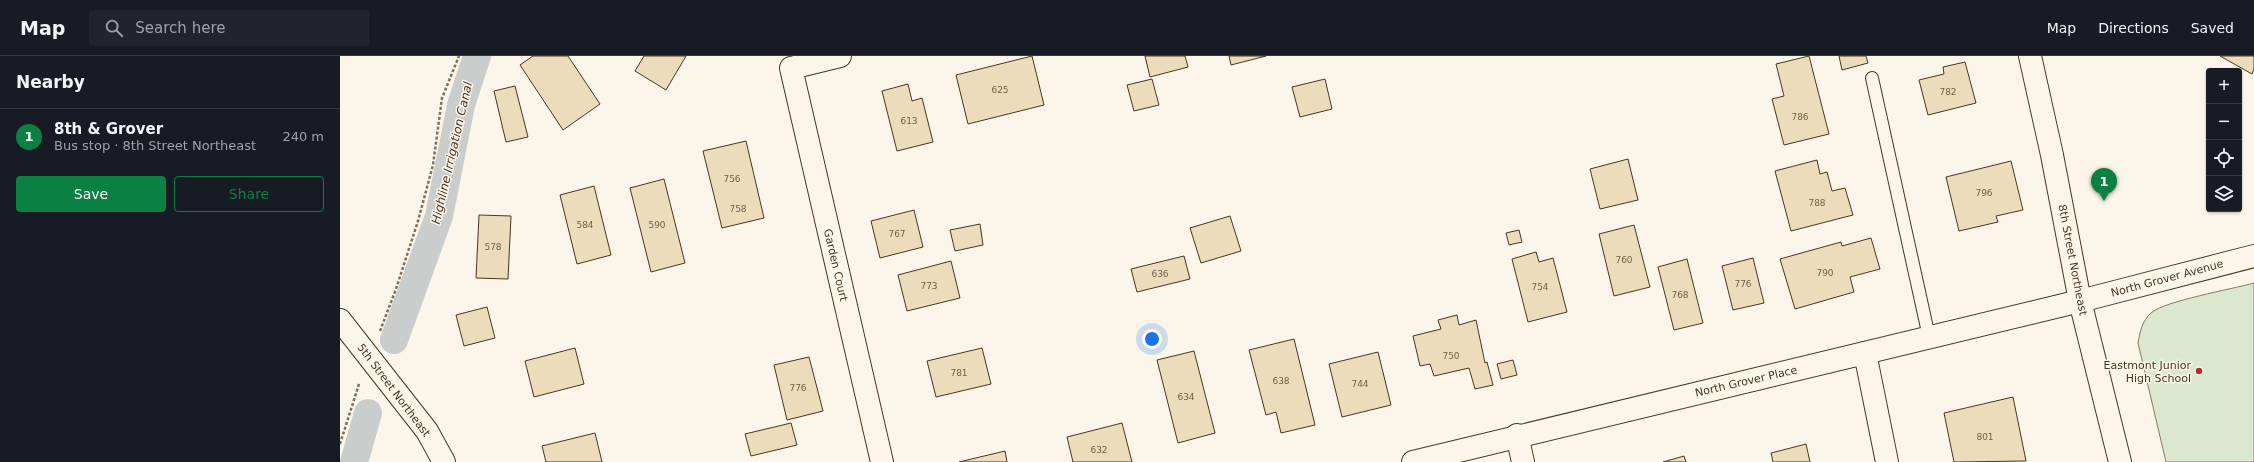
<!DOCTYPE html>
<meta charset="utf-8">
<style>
:root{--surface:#171b24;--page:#20242c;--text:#f1f3f6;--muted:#9ea1a6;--line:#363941;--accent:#0b8043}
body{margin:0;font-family:"DejaVu Sans",sans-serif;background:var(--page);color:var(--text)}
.controls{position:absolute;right:12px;top:12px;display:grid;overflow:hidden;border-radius:4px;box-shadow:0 1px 3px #0004}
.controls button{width:36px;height:36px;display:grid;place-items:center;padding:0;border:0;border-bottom:1px solid var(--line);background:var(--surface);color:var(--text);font:20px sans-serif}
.you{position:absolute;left:812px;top:283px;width:14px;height:14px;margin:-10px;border:3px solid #fff;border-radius:50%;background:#1a73e8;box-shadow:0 0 0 6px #1a73e833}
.badge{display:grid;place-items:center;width:26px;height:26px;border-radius:50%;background:var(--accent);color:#fff;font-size:13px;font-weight:700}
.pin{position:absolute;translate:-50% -33px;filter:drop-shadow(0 1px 2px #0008)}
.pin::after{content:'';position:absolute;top:21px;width:14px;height:12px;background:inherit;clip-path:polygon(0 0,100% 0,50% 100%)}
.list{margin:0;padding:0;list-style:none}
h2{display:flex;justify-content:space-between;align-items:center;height:52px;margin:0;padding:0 16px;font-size:17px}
h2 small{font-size:13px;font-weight:400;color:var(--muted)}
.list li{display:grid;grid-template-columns:26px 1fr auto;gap:12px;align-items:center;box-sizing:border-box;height:56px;padding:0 16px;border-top:1px solid var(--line)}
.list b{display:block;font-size:15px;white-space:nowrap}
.list p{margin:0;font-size:13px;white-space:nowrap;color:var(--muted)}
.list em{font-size:13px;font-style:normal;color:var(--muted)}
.actions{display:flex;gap:8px;padding:12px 16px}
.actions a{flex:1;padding:9px 0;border:1px solid var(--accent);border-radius:4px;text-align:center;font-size:14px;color:var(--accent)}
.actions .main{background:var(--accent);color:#fff}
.icon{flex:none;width:22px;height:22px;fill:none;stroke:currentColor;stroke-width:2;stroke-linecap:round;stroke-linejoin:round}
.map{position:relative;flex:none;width:1914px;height:406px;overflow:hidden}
header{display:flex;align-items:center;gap:24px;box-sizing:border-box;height:56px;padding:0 20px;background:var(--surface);border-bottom:1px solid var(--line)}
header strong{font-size:19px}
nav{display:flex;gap:22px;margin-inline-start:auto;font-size:14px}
.search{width:280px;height:36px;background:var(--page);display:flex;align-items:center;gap:10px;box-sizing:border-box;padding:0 14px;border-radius:4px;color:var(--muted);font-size:15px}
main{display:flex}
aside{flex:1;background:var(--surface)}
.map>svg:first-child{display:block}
</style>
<header>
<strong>Map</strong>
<div class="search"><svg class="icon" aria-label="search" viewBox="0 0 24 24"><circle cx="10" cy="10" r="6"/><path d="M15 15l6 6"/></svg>Search here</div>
<nav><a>Map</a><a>Directions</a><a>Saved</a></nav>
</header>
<main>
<aside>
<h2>Nearby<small></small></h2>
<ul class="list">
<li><span class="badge">1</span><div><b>8th &amp; Grover</b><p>Bus stop · 8th Street Northeast</p></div><em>240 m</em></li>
</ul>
<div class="actions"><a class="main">Save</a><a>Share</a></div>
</aside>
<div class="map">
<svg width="1914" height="406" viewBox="0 0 1914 406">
<rect width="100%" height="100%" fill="#fbf6e9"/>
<path fill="#dce7d0" stroke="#887966" d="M1914,227V406H1826L1798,287C1800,276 1802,265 1811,257C1824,245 1893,233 1914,227Z"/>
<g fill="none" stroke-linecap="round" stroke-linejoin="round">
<g stroke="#c9cecd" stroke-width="28">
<path d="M54,284L99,160L121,49L137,0"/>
<path d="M14,406L28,357"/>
</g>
</g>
<g fill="#ecdcbc" stroke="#4a3520">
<path d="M193,0H228L260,48L223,74L180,9Z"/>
<path d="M304,0H346L326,34L295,15Z"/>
<path d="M692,0L704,49L628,68L616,19Z"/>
<path d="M805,0H845L848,11L810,21Z"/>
<path d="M889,0H926L891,9Z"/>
<path d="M1469,0L1489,78L1444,89L1432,43L1444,40L1436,8Z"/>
<path d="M1499,0H1526L1528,7L1502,14Z"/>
<path d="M1880,0H1914V13L1912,18Z"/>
<path d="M1625,6L1636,47L1588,59L1579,24L1604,18L1603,11Z"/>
<path d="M812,23L819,49L794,55L787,29Z"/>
<path d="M985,23L992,53L960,61L952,31Z"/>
<path d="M568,28L572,45L582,42L593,86L557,95L542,35Z"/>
<path d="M175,30L188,81L166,86L154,35Z"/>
<path d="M406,85L424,162L382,172L363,95Z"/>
<path d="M1288,103L1298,144L1260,153L1250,113Z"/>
<path d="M1477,104L1480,118L1487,116L1492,135L1505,132L1513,159L1451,175L1435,115Z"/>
<path d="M1671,105L1683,154L1656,160L1658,166L1619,175L1606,121Z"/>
<path d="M324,123L345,207L311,216L290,132Z"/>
<path d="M254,130L271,199L237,208L220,139Z"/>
<path d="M574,154L583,191L540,202L531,165Z"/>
<path d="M139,159L171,160L168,223L136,222Z"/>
<path d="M890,160L901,195L861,207L850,172Z"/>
<path d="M640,168L643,189L615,195L610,174Z"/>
<path d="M1294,169L1310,231L1274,240L1259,178Z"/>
<path d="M1179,174L1182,186L1169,189L1166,177Z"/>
<path d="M1531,182L1540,213L1510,221L1514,236L1455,253L1440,203L1501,186L1502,190Z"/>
<path d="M1196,196L1199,206L1213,202L1227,256L1188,266L1172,203Z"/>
<path d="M844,200L850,223L797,236L791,213Z"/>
<path d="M1413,202L1424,247L1393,254L1382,210Z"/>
<path d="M1347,203L1363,267L1334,274L1318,211Z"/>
<path d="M611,205L620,242L567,255L558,219Z"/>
<path d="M147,251L155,282L124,290L116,259Z"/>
<path d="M1117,259L1119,269L1136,264L1145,307L1147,306L1153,329L1135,333L1129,312L1094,320L1090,308L1080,310L1073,280L1101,273L1098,264Z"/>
<path d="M954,283L975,369L941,377L936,356L926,359L909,294Z"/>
<path d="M235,292L244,328L194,341L185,305Z"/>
<path d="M642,292L651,328L596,341L587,305Z"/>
<path d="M854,295L875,377L838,387L817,304Z"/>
<path d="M1038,296L1051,349L1002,361L989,308Z"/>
<path d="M469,301L483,355L447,364L434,309Z"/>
<path d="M1173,304L1177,319L1161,323L1157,308Z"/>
<path d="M1673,341L1686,405L1614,406L1604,357Z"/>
<path d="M451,367L457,389L411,400L405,378Z"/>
<path d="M782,367L792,406H733L727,381Z"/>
<path d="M255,377L262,406H206L202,390Z"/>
<path d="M1466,388L1470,406H1433L1431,397Z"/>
<path d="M665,395L667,406H619Z"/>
<path d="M1344,400L1346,406H1323Z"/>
</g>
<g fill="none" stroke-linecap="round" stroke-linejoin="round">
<g stroke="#4a3520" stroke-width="14">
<path id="lane" d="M1532,22L1589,281"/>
</g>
<g stroke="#4a3520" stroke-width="24">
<g id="street">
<path d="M500,0L451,12L542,406"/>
<path d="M1525,297L1547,406"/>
<path d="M1177,379L1183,406"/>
<path d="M1073,406L1740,245"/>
</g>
</g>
<g stroke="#4a3520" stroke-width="24">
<g id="secondary">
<path d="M1690,0L1712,99L1740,245L1780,406"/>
<path d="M1740,245L1914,200"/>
<path d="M0,264L87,375L104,406"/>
</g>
</g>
<g stroke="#7f6f5c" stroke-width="2.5" stroke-dasharray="3 2" stroke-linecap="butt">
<path d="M40,275L56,233L78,165L93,109L102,42L119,0"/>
<path d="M0,388L19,328"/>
</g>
<use href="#lane" stroke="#fbf6e9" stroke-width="12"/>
<use href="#street" stroke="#fbf6e9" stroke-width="22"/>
<use href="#secondary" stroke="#fbf6e9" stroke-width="22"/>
</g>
<circle fill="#c62828" stroke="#fbf6e9" stroke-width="1.5" cx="1859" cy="315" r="4"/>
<g text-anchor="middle" stroke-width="3" stroke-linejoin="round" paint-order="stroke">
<g font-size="9" fill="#725f47">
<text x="660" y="37">625</text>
<text x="1608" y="39">782</text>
<text x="1460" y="64">786</text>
<text x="569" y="68">613</text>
<text x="392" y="126">756</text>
<text x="1644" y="140">796</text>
<text x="1477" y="150">788</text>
<text x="398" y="156">758</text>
<text x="245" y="172">584</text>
<text x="317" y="172">590</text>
<text x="557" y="181">767</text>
<text x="153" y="194">578</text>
<text x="1284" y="207">760</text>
<text x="1485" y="220">790</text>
<text x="820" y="221">636</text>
<text x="1403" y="231">776</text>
<text x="589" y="233">773</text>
<text x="1200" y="234">754</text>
<text x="1340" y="242">768</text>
<text x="1111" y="303">750</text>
<text x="619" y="320">781</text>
<text x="941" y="328">638</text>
<text x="1020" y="331">744</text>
<text x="458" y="335">776</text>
<text x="846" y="344">634</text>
<text x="1645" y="384">801</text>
<text x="759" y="397">632</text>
</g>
<g font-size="11" fill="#4a3520" stroke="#fbf6e9">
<text transform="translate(1733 204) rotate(79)" y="4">8th Street Northeast</text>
<text transform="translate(496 209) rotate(77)" y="4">Garden Court</text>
<text transform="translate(1827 222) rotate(-15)" y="4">North Grover Avenue</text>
<text transform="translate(1406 325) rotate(-13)" y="4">North Grover Place</text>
<text transform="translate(54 334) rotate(53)" y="4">5th Street Northeast</text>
</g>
<g font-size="11" fill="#4a3520" stroke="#fbf6e9" text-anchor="end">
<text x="1851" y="313">Eastmont Junior<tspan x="1851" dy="13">High School</tspan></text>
</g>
<g font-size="12" font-style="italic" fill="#4a3520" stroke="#fbf6e9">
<text transform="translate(112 97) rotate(-77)" y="4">Highline Irrigation Canal</text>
</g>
</g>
</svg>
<div class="controls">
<button>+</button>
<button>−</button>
<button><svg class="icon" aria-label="locate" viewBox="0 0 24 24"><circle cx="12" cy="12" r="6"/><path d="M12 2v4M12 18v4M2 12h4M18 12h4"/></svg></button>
<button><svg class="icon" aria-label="layers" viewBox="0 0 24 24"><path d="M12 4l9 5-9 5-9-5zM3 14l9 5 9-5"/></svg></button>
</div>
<div class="you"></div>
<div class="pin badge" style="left:1764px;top:145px">1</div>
</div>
</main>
